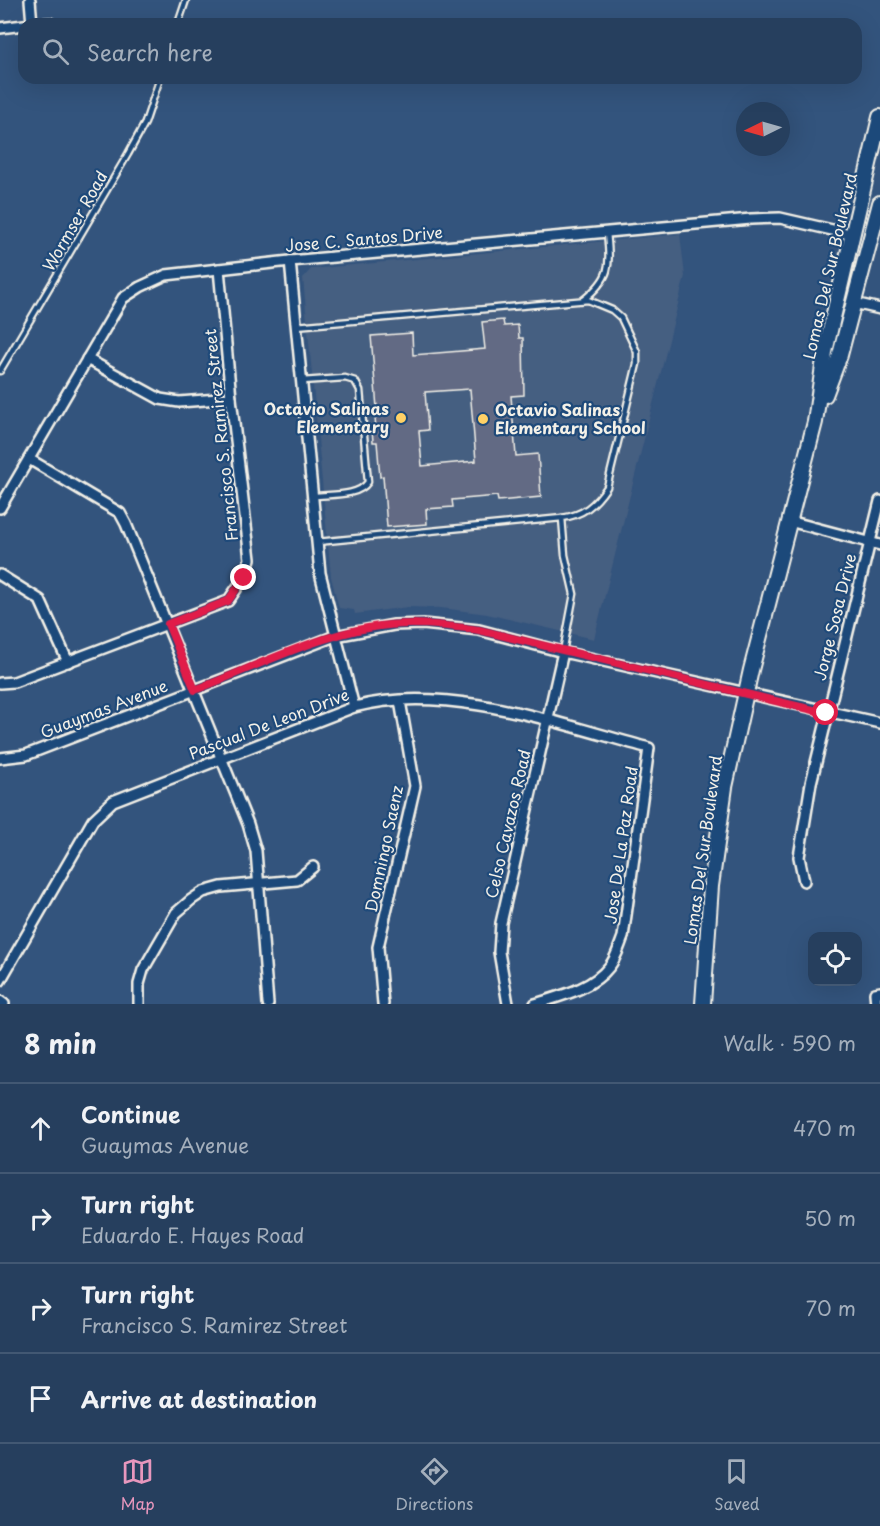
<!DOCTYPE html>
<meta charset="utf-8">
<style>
:root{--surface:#263f5e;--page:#2e4664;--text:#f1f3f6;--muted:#a4afbc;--line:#425873;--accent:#e797bd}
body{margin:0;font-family:"Playpen Sans",sans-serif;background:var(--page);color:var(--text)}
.controls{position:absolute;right:18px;bottom:18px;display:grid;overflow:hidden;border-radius:12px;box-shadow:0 6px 24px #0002}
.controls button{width:54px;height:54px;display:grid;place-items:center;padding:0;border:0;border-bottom:2px solid var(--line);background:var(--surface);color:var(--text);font:30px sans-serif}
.compass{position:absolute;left:736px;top:102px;width:54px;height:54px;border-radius:50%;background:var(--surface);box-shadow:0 6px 24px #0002;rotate:265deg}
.stop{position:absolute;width:18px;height:18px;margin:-14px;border:4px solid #e11d48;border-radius:50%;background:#fff}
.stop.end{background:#e11d48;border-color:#fff;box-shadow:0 2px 6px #0008}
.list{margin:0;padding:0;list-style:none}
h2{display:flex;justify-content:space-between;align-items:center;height:78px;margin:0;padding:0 24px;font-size:26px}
h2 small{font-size:20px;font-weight:400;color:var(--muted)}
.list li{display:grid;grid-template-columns:39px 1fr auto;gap:18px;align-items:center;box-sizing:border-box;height:90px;padding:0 24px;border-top:2px solid var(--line)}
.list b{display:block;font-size:22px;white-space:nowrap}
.list p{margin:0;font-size:20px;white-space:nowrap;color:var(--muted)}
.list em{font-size:20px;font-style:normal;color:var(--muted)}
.icon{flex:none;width:33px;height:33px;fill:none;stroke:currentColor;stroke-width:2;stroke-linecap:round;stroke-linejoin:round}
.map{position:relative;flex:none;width:880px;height:1004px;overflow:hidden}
.search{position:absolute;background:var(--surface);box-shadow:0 6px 24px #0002;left:18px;right:18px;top:18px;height:66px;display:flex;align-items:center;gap:15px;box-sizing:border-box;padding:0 21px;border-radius:18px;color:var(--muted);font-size:22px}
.sheet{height:438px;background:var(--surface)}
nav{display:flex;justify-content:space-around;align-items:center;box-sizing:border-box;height:84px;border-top:2px solid var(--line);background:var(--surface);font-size:16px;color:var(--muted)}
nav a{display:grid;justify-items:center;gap:3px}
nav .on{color:var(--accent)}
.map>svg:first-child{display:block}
</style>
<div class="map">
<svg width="880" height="1004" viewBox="0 0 880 1004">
<rect width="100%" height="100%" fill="#33547d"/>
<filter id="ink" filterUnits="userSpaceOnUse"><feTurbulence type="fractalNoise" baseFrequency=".0167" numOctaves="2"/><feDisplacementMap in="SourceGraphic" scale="12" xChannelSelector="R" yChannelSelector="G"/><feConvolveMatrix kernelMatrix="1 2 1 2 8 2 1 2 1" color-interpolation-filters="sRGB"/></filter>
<g filter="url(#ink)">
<path fill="#455e81" d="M680,234L685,276L594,639L487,614L441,608L408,607L355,614L354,610L339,608L331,577L303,278L311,269Z"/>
<path fill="#626a84" stroke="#f4f1e8" stroke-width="1.5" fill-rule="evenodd" d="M503,320L504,326L518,325L519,338H523L524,395L511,396L516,456L538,454L541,497L498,501L497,496L452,500L453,507L426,509L427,524L387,527L383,476L380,477L377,442H373L372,428H376L374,408H377L371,336L412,333L413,355L485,349L482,322ZM470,389L476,461L422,466L419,431L428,430L425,392Z"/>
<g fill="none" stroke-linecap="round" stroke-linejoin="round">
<g stroke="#f4f1e8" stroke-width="9">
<g id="lane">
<path d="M178,24L186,0"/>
<path d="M583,300C612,277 610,266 607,232"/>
<path d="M296,326L588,300L612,310L621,318L637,352V364L607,487C595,505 583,515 562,518L565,555L574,594L563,652"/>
<path d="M0,371L128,154L145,123L160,78"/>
<path d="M302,381L345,378L355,381L360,390L368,482C358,497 331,494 314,496"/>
<path d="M317,542L562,518"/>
</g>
</g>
<g stroke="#f4f1e8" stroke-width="14">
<g id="street">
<path d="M30,0L32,24"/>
<path d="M37,24L50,23"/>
<path d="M0,28L24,25"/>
<path d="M290,261L320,573L354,707"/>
<path d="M854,303L880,309"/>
<path d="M87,359L160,399L179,402L231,398"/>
<path d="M29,459L120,513L126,524L248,824L256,851L268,1004"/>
<path d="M0,508L123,298L140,287L166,275L290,261L751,219L780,218L854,235"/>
<path d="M789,521L880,545"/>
<path d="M0,575L40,600L68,662"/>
<path d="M0,683L14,682L228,601L244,578L250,559L231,398L219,269"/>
<path d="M0,758L26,755L335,636L394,625L423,624L479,630L563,652L880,723"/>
<path d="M804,881L799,857L811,783L880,501"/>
<path d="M0,981L93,820L113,801L354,707C446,682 559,724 649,748L623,937C619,947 616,959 609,967C592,989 560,996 535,1004"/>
<path d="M0,1001L4,1004"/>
<path d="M139,1004V984L143,970L176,913L191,900L203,892L221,887L297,880L313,867"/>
<path d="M383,1004L378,947L415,786L400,701"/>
<path d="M508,1004L499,952L501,923L563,652"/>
<path d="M876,1004L875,993L880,992"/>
</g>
</g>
<g stroke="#f4f1e8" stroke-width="18">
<g id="secondary">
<path d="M825,395L840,355L880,203"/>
<path d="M703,1004L711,886L725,787L751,670L815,422L825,352L880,117"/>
</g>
</g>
<use href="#lane" stroke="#1f4a7a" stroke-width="4.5"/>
<use href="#street" stroke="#1f4a7a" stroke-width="9"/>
<use href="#secondary" stroke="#1f4a7a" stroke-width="14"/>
</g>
</g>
<g fill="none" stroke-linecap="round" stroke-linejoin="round" filter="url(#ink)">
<path stroke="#e11d48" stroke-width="8" d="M244,578L228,601L168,624L195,690C253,668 312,637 373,627C408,621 445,625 479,630L826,713"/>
</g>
<g fill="#ffd166" stroke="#1f4a7a" stroke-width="2">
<circle cx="401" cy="418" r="6"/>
<circle cx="483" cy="419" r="6"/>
</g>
<g text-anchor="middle" stroke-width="4.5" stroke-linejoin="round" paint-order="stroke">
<g font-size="16" fill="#f4f1e8" stroke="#1f4a7a">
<text transform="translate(75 221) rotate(-60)" y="6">Wormser Road</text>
<text transform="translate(364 239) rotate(-5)" y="6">Jose C. Santos Drive</text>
<text transform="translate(830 266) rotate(-77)" y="6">Lomas Del Sur Boulevard</text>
<text transform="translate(221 435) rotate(-96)" y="6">Francisco S. Ramirez Street</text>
<text transform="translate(835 617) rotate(-76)" y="6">Jorge Sosa Drive</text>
<text transform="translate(104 709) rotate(-21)" y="6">Guaymas Avenue</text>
<text transform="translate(269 724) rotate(-21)" y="6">Pascual De Leon Drive</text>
<text transform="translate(508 824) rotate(-77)" y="6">Celso Cavazos Road</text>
<text transform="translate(621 845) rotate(-82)" y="6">Jose De La Paz Road</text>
<text transform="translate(384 849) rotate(-78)" y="6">Domningo Saenz</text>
<text transform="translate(703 850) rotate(-82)" y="6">Lomas Del Sur Boulevard</text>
</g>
<g font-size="16" font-weight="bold" fill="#f4f1e8" stroke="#1f4a7a" text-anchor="end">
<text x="389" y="415">Octavio Salinas<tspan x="389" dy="18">Elementary</tspan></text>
<text x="495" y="416" text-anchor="start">Octavio Salinas<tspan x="495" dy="18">Elementary School</tspan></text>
</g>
</g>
</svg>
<div class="controls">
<button><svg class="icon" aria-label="locate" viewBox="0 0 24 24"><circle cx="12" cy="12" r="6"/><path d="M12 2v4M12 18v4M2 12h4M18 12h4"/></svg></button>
</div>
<svg class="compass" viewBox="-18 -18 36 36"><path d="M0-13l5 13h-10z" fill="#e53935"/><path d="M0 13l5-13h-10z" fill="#a4afbc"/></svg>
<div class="stop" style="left:826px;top:713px"></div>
<div class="stop end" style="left:244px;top:578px"></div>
<div class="search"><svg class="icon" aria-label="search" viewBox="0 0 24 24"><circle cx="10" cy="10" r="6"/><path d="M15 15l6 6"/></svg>Search here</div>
</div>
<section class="sheet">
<h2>8 min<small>Walk · 590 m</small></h2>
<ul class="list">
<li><svg class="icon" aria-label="ahead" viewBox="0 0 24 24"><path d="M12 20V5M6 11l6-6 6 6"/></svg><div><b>Continue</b><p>Guaymas Avenue</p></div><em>470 m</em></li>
<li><svg class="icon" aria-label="right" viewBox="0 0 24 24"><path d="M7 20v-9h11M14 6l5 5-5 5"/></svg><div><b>Turn right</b><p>Eduardo E. Hayes Road</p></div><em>50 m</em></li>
<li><svg class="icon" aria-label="right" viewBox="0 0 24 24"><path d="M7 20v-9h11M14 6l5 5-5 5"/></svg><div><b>Turn right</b><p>Francisco S. Ramirez Street</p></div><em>70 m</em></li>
<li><svg class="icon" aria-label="arrive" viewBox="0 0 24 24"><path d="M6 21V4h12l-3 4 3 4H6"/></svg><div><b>Arrive at destination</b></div></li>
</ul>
</section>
<nav>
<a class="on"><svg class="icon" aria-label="map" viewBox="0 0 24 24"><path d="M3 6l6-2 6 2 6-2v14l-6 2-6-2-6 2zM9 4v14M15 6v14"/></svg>Map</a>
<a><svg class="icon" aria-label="directions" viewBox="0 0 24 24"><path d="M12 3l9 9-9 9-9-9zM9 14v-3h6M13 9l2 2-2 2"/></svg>Directions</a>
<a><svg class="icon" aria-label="saved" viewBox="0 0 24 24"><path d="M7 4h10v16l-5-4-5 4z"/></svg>Saved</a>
</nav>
